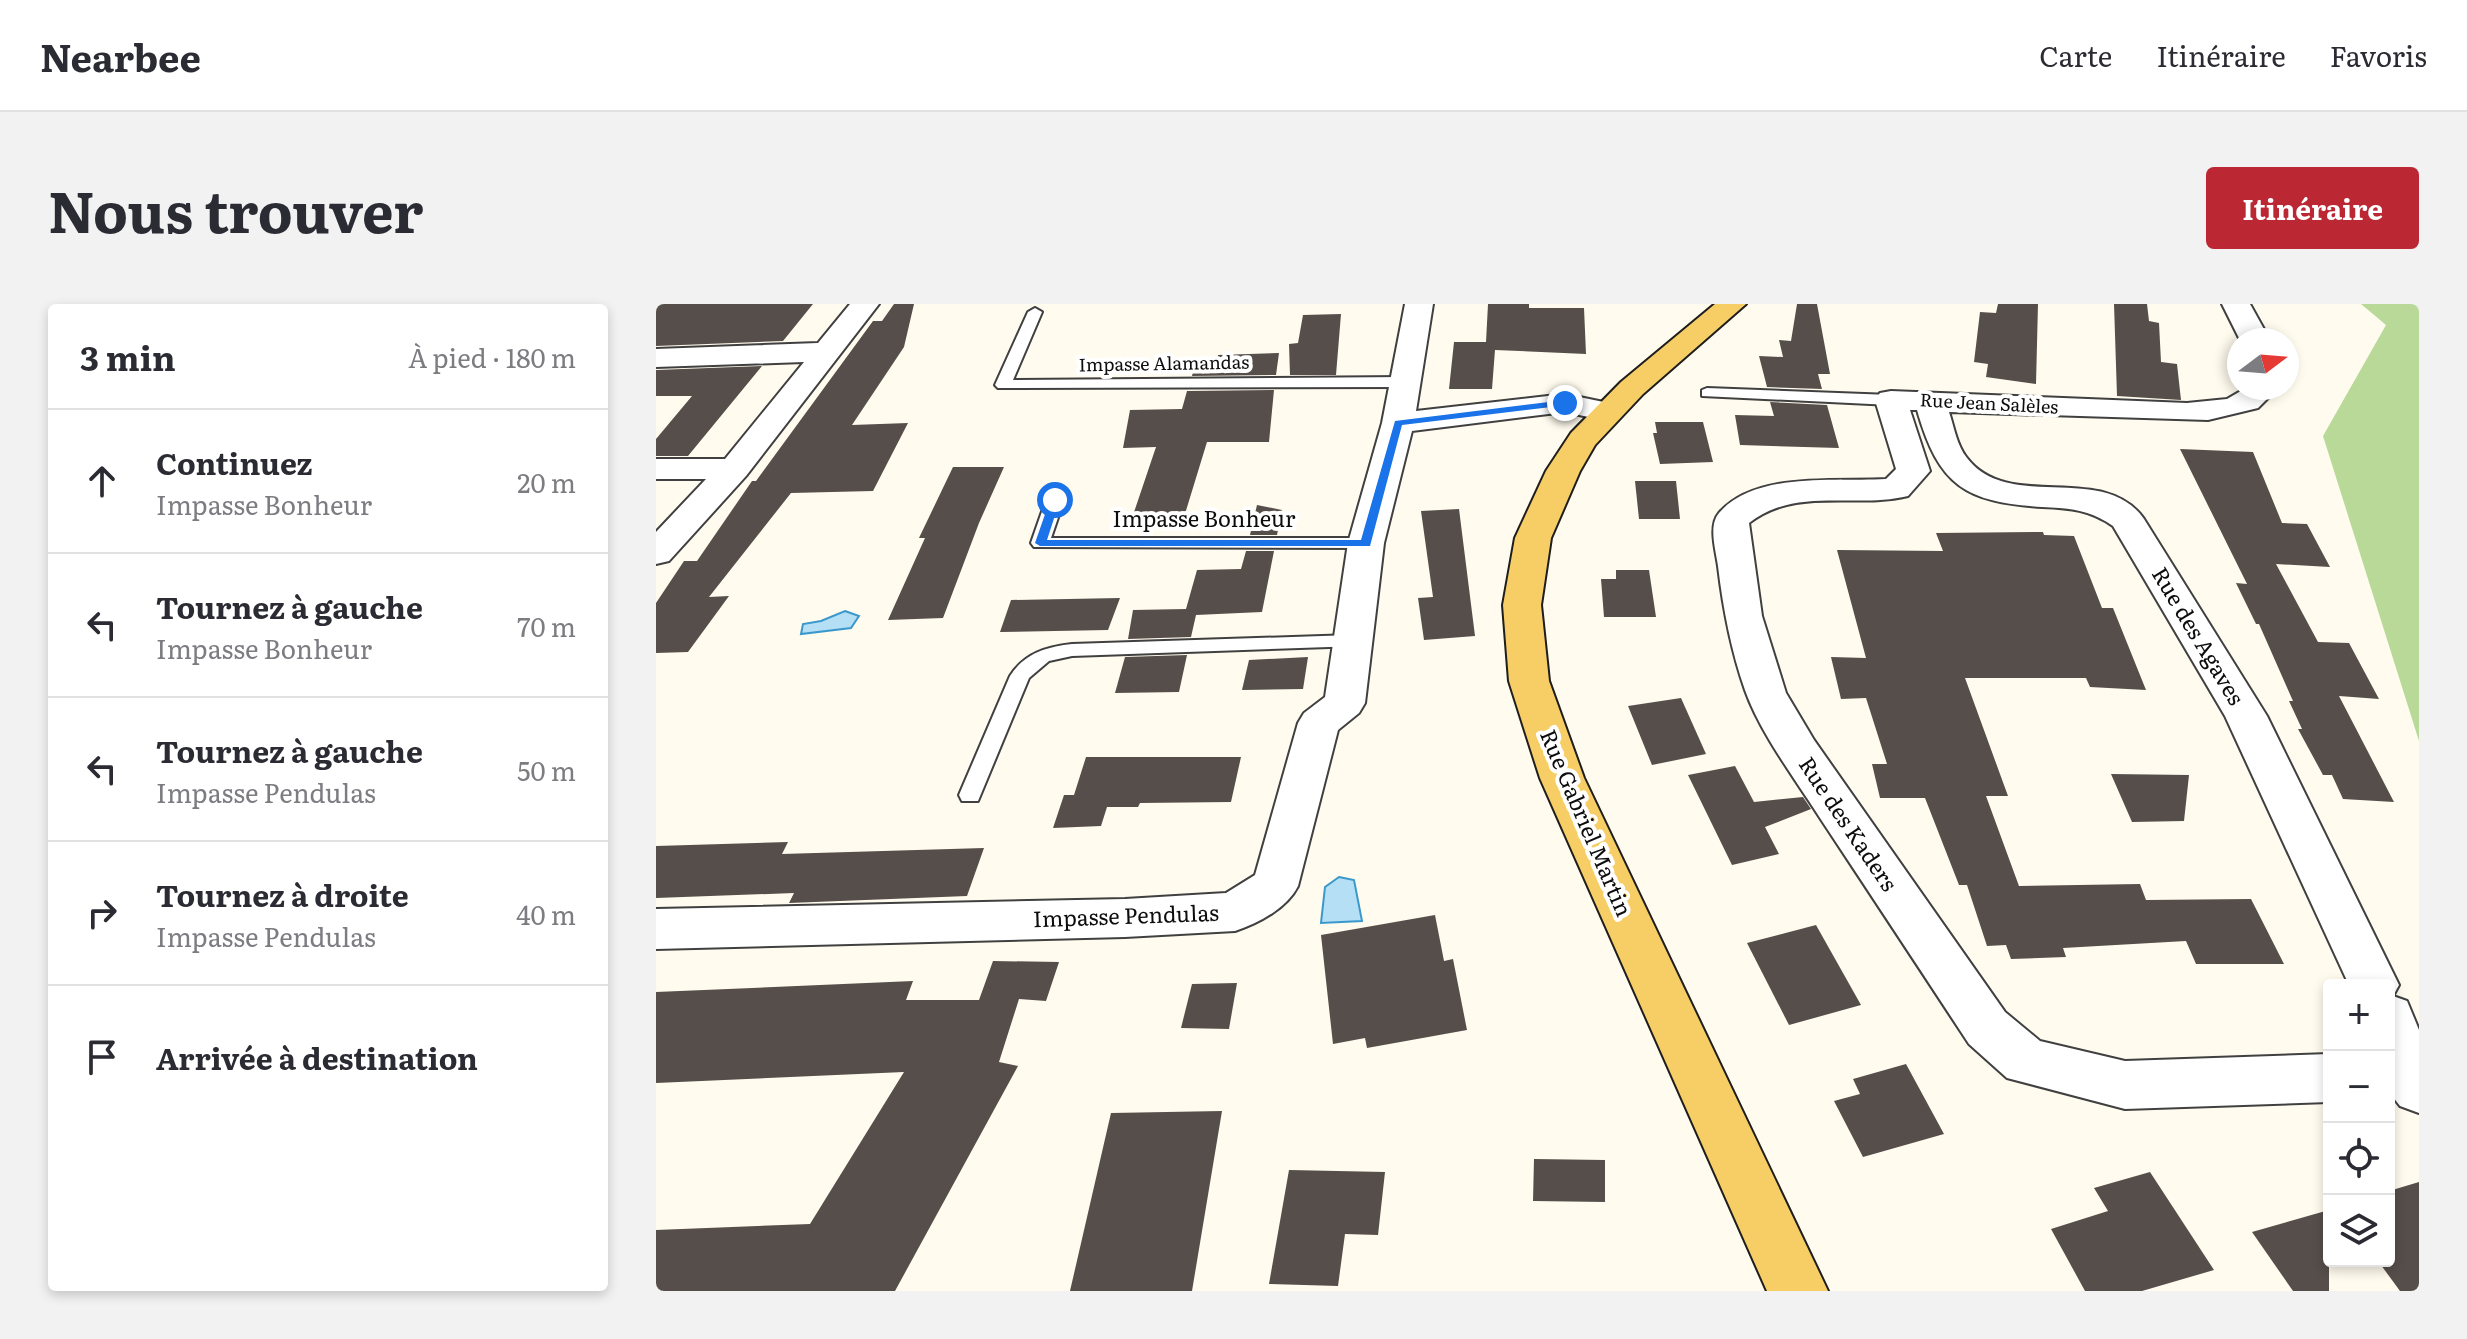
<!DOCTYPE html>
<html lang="fr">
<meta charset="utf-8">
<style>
:root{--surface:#fff;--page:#f2f2f3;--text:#2b2b33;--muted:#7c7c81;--line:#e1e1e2;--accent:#bc2734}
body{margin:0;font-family:Literata,serif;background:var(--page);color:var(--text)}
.controls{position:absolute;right:24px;bottom:24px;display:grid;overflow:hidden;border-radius:8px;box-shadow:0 4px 12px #0003}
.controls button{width:72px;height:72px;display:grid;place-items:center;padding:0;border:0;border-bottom:2px solid var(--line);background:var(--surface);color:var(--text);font:40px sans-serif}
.compass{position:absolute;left:1571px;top:24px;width:72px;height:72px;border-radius:50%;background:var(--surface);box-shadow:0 4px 12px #0003;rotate:74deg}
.stop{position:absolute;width:24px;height:24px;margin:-18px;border:6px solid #1a73e8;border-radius:50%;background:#fff}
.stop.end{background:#1a73e8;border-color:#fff;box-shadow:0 2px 8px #0008}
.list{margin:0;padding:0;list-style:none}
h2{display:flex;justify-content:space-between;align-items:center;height:104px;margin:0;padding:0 32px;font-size:34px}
h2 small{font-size:26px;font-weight:400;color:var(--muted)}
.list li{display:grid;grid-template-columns:52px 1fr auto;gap:24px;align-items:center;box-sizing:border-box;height:144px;padding:0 32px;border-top:2px solid var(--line)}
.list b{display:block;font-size:30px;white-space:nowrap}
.list p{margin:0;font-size:26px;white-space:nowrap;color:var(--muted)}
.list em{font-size:26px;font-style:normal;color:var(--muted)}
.icon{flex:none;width:44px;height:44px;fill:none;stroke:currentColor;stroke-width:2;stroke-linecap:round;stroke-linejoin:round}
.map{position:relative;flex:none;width:1763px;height:987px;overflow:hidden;border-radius:8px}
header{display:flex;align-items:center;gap:48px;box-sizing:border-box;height:112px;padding:0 40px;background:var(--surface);border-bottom:2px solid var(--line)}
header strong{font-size:38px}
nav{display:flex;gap:44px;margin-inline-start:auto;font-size:28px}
.intro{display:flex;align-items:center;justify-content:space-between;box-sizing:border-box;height:192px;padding:0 48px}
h1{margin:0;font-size:56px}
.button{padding:20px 36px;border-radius:8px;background:var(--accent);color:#fff;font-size:28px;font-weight:700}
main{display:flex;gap:48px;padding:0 48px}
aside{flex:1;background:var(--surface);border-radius:8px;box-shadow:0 4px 12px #0003}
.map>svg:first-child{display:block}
</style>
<header>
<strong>Nearbee</strong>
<nav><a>Carte</a><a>Itinéraire</a><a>Favoris</a></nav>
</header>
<div class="intro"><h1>Nous trouver</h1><a class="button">Itinéraire</a></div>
<main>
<aside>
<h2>3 min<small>À pied · 180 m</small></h2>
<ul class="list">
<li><svg class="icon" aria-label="ahead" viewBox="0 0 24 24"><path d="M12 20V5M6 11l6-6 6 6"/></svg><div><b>Continuez</b><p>Impasse Bonheur</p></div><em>20 m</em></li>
<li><svg class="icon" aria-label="left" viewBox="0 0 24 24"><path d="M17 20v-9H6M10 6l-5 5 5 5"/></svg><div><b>Tournez à gauche</b><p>Impasse Bonheur</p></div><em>70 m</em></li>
<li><svg class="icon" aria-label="left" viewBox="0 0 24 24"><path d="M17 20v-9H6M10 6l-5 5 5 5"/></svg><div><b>Tournez à gauche</b><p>Impasse Pendulas</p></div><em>50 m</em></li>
<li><svg class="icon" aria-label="right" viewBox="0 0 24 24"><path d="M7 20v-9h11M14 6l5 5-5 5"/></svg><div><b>Tournez à droite</b><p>Impasse Pendulas</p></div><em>40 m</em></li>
<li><svg class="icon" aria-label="arrive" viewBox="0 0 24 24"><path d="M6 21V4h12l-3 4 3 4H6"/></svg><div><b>Arrivée à destination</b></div></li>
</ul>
</aside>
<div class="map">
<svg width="1763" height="987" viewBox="0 0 1763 987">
<rect width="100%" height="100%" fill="#fffbee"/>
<path fill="#b8d998" d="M1705,0H1763V437L1667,132L1730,21Z"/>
<g fill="#b4dff5" stroke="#3b98cc" stroke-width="2">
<path d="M189,307L203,312L195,324L145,330L147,320L165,317Z"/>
<path d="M683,573L698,576L706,617L665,619L669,583Z"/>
</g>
<g fill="#564e4a">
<path d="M0,0H157L127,37L0,42Z"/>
<path d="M238,0H258L248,43L196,121L252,119L217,187L135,189L53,293L73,292L32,348L0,349V299L28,257H41L96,177H100L217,17H226Z"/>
<path d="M832,0H873V4H928L930,50L839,46L836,85H793L798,38H830Z"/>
<path d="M1141,0H1161L1174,70H1162L1166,85L1111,83L1103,52L1127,53L1123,36L1135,37Z"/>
<path d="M1342,0H1382L1380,80L1330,73L1332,60L1318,58L1324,8L1340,9Z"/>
<path d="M1458,0H1491L1493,17L1503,19L1505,58L1521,60L1525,96L1461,92Z"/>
<path d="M685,10L680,71H634L633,40L642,39L647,11Z"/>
<path d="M623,49L620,71L536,72L540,55H561L562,51Z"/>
<path d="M106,62L32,152H0V135L36,92H0V66Z"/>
<path d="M618,86L613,138H551L525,223H473L500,143L467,144L474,106L526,105L531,87Z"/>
<path d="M1114,98L1171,101L1183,144L1084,141L1079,111L1118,112Z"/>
<path d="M999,118H1047L1057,158L1004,160L997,129H1001Z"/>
<path d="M1524,145L1597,148L1626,219L1651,220L1674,263L1620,260L1662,338L1693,339L1723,395L1683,392L1738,498L1687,495L1676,471H1667L1642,425H1646L1633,397H1637L1603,320H1600L1580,279L1591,280Z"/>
<path d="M297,163H348L323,219L287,314L232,316L269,234H263Z"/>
<path d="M979,177H1020L1024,215H983Z"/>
<path d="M601,201L626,206L621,231H594Z"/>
<path d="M803,205L819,332L768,336L762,294L777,293L765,207Z"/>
<path d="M1387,228L1388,231L1418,232L1446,304H1457L1490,386L1434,383L1430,374H1309L1352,492H1330L1363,582L1484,580L1490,596L1595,595L1628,660H1540L1530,637L1407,644L1410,653L1355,655L1350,641L1331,642L1311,581H1303L1269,494H1224L1216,460H1231L1210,394L1185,395L1175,353L1210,354L1181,246L1287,247L1280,229Z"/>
<path d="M590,247H618L606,308L540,311L535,333L472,335L477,306L530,305L541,266L585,265Z"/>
<path d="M960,266H993L1000,313H948L945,275H960Z"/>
<path d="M464,294L452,326L344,328L355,296Z"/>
<path d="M531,351L523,388L459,389L469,353Z"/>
<path d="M652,353L647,385L586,386L593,356Z"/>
<path d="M1025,394L1050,450L996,461L972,402Z"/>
<path d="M430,453H585L575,498L484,499L482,503H451L445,522L397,524L408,491H418Z"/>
<path d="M1079,462L1098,498L1147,493L1155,505L1109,523L1123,550L1076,561L1032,471Z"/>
<path d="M1455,470L1533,471L1528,517L1476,518Z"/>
<path d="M132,538L126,550L328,544L311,592L133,599L138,589L0,594V542Z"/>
<path d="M779,611L788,657L797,655L811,726L711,744L709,734L677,740L665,631Z"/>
<path d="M1160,621L1205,701L1133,721L1091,639Z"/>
<path d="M337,657L403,658L390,697L363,695L343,758L362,762L239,987H0V926L154,920L248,768L0,779V688L257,677L250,696H323Z"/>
<path d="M581,679L573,725L525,724L536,680Z"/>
<path d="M1250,760L1288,830L1207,853L1178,797L1204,790L1197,775Z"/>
<path d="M566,807L536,987H414L455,809Z"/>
<path d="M878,855L949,856V898L877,897Z"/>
<path d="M633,866L729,868L722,931L689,930L682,982L613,980Z"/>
<path d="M1494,868L1558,966L1486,987H1429L1395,925L1452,907L1438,884Z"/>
<path d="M1763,878V987H1744L1722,957H1733V887Z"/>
<path d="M1673,906V987H1637L1596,928Z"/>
</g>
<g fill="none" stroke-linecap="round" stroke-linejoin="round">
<g stroke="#404040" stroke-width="4">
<g id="service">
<path d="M379,4L386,8L357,76L750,73L758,78L750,83L342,84L339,81L372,8Z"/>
<path d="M1051,84L1235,91L1243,96L1235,101L1046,92V86Z"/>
<path d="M399,191L408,196L395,234H710L719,239L710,244L378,243L375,239L390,196Z"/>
<path d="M696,331L703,332L706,337L703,342L416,352L393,357L373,374L322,497H306L303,491L354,372C369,349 390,343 416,340Z"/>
</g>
</g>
<g stroke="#404040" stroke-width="4">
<g id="minor">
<path d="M194,0H223L90,172L13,257L0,260V228L50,175H0V155H69L148,58L0,63V45L162,39Z"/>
<path d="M749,0H777L760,107L909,90L962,101L967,108L962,115L951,117L909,108L756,127L728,239L709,399L703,409L682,426L642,582C631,604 603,619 579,627L469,633L0,645V605L469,595L570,589L599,571L642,419L648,409L669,393L692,239L726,119Z"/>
<path d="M1566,0H1594L1614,36H1584Z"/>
<path d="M1590,84H1622L1602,104L1552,116L1293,108C1298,123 1301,142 1311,154C1353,209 1448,157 1488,215L1611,412L1743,681L1737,692L1751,697L1763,726V809L1744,802L1733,788V681H1693L1569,412L1457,222C1434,206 1414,204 1386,203C1309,198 1283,182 1261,106H1254L1274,167L1252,192C1199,205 1140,182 1093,219L1106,312L1130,389L1158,436L1349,708L1384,737L1469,757L1673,750V798L1469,805L1351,774L1313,740C1264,665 1215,591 1166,517C1142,479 1104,429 1089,386C1075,346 1067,304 1062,262C1060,247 1052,222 1063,209C1099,167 1181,178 1230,175L1240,165L1219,96L1224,89L1235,87L1531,99L1571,95Z"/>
</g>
</g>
<g stroke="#1e1e1e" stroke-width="4">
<path id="primary" d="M1059,0H1090L987,90L939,141L924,167L895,234L885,301L893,377L928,474L1172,987H1111L884,474L853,377L847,301L859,234L890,167L915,129L965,78Z"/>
</g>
<use href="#service" fill="#fff" fill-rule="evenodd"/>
<use href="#minor" fill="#fff" fill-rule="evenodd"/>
<use href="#primary" fill="#f7ce66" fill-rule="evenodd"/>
</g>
<path fill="#1a73e8" d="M909,96L912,101L746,121L714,242H384L379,239L394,196L399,193L404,196L391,236H705L739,117Z"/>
<g text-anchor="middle" stroke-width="8" stroke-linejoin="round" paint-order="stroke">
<g font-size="18" fill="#0d0d0d" stroke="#fff">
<text transform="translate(508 60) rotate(-1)" y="6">Impasse Alamandas</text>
<text transform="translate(1333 100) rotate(3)" y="6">Rue Jean Salèles</text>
</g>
<g font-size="22" fill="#0d0d0d" stroke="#fff">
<text x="548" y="223">Impasse Bonheur</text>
<text transform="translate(1542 332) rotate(59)" y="8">Rue des Agaves</text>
<text transform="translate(930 519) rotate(67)" y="8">Rue Gabriel Martin</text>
<text transform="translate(1192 520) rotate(56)" y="8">Rue des Kaders</text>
<text transform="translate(470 612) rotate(-2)" y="8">Impasse Pendulas</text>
</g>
</g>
</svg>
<div class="controls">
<button>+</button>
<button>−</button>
<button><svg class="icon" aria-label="locate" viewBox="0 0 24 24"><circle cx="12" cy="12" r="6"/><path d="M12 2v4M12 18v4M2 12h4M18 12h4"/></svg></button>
<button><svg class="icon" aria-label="layers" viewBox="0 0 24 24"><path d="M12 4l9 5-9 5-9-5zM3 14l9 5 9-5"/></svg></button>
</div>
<svg class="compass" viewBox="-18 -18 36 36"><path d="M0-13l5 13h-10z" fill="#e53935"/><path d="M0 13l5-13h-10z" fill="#7c7c81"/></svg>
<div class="stop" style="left:399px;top:196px"></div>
<div class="stop end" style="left:909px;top:99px"></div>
</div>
</main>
